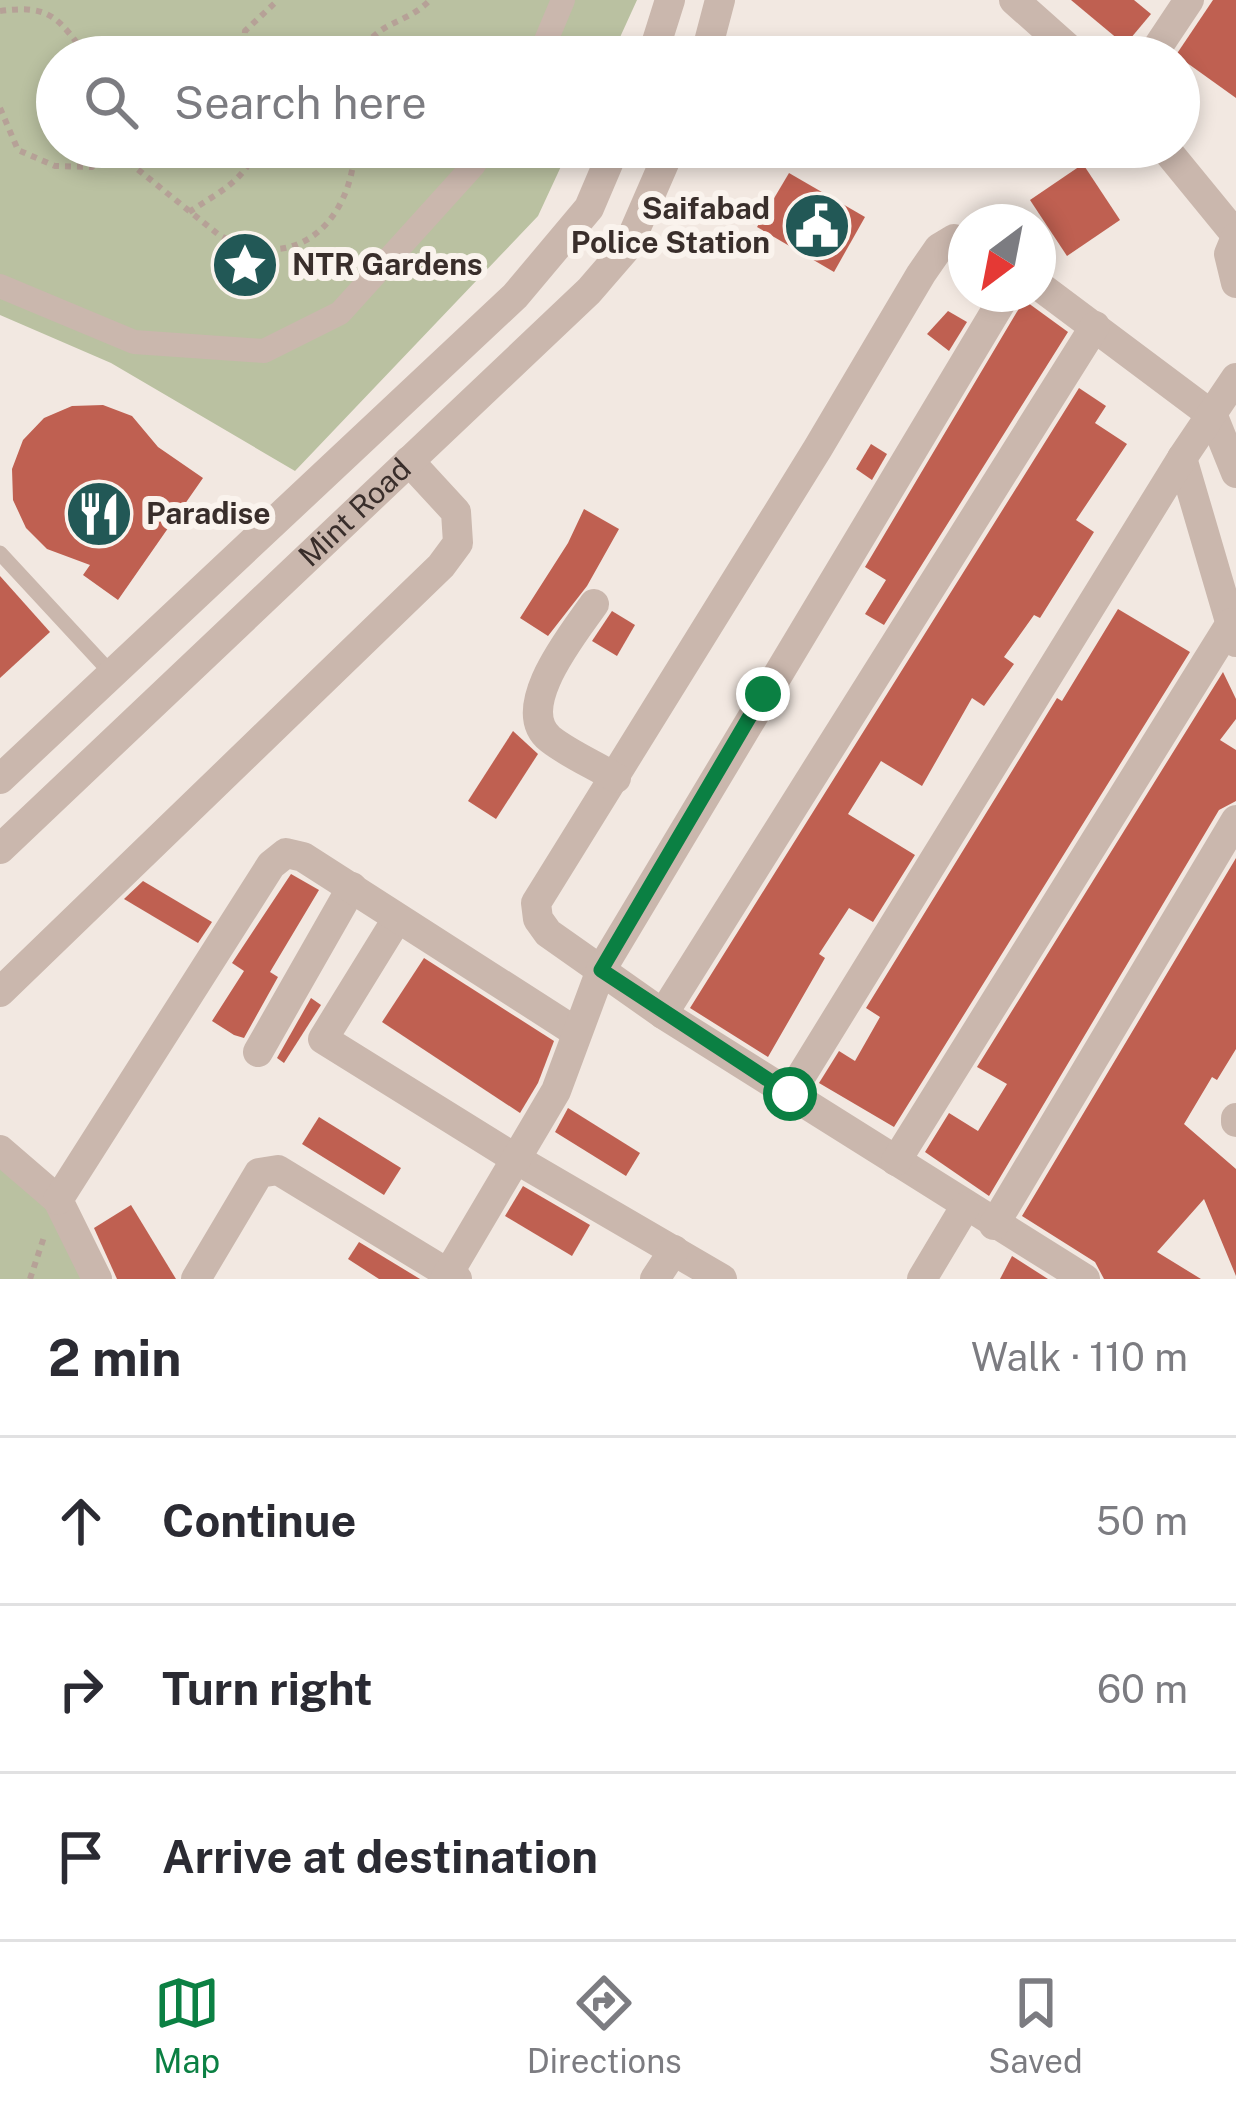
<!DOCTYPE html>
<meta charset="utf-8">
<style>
:root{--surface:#fff;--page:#f2f2f3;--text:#2b2b33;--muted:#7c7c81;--line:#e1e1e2;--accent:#0b8043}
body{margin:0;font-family:"Public Sans",sans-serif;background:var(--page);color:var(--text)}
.compass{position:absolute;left:948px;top:204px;width:108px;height:108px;border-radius:50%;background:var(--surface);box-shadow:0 6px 18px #0003;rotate:212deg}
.stop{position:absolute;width:36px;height:36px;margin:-27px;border:9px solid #0b8043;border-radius:50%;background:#fff}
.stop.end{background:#0b8043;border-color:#fff;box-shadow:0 3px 12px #0008}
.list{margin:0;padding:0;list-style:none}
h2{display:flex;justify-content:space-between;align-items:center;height:156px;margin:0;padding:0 48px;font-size:51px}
h2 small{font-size:39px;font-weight:400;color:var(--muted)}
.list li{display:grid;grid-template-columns:78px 1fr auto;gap:36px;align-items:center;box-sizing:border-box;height:168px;padding:0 48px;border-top:3px solid var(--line)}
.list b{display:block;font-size:45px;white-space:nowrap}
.list em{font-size:39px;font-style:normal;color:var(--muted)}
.icon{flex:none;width:66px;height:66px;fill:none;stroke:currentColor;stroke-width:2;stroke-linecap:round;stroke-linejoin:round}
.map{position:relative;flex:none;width:1236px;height:1279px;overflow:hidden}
.search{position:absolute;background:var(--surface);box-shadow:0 6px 18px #0003;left:36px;right:36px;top:36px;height:132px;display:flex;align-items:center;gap:30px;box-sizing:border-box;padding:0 42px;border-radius:66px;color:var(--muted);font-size:45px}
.sheet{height:660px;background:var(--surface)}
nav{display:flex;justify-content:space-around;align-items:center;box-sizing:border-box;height:168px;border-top:3px solid var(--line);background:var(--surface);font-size:33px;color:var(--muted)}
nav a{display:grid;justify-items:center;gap:6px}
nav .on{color:var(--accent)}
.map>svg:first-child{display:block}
</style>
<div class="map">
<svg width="1236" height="1279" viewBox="0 0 1236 1279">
<rect width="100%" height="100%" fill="#f2e8e1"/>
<g fill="#bac1a1">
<path d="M0,0H637L611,57H57V147H570L538,216L295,471L111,363L0,315Z"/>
<path d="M0,1136L100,1279H0Z"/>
</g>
<g fill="#bf6051">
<path d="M1071,0H1134L1151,14L1125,45Z"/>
<path d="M1213,0H1236V98L1176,55Z"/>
<path d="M1083,164L1120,220L1067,256L1030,200Z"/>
<path d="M789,173L865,217L834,272L757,227Z"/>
<path d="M1024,300L1068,332L884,625L865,614L886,580L865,567Z"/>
<path d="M948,311L967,322L949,351L927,334Z"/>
<path d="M1079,388L1106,406L1095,423L1127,444L1076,520L1094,532L1040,618L1034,615L1004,657L1014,664L984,706L972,698L922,786L881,761L848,814L915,855L873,922L849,908L819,954L825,958L768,1057L690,1008Z"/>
<path d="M103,405L132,416L158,447L203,478L118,600L83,575L90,565L47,549L26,528L13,500L12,469L23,440L44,418L72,406Z"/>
<path d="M871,444L887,454L872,480L856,469Z"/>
<path d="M584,509L619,529L587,586L548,636L520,618L568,543Z"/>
<path d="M0,576L50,632L0,678Z"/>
<path d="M1118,609L1190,652L894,1127L819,1083L839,1051L855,1061L880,1017L866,1008L1057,698L1062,701Z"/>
<path d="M612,611L635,625L617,656L592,641Z"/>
<path d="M1223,672L1236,699V719L1220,740L1236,750V801L1219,810L989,1196L925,1152L949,1113L978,1131L1007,1084L977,1067Z"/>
<path d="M513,731L538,754L496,819L468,801Z"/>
<path d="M1236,858V1049L1217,1080L1212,1077L1184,1124L1236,1169V1276L1204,1199L1157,1252L1201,1279H1104L1095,1262L1022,1216Z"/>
<path d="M291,874L319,890L270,972L278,977L244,1038L234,1035L212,1021L244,971L232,963Z"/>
<path d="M143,881L212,922L198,943L124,899Z"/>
<path d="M424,958L554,1041L538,1083L520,1113L382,1022Z"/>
<path d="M311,998L321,1005L284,1063L277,1058Z"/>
<path d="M568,1108L640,1153L626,1176L555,1132Z"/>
<path d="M319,1117L401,1168L384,1195L302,1144Z"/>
<path d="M523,1186L590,1225L572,1256L505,1216Z"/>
<path d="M131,1205L176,1279H117L94,1228Z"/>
<path d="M359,1242L420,1279H379L348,1259Z"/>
<path d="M1012,1256L1048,1279H1000Z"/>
</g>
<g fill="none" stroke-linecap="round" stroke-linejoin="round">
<g stroke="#b6a197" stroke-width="6" stroke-dasharray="6 6" stroke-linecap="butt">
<path d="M0,11C52,4 58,19 88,57"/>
<path d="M244,57L245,31L278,0"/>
<path d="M359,57C377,19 405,26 430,0"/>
<path d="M0,108L18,150L55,166L92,167L110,148"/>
<path d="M110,147L219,235C293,276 351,225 355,147"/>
<path d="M189,212C216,194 247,180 256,147"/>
<path d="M30,1279L44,1237"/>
</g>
<path stroke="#cab7ad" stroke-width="15" d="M0,553L112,674"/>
<g stroke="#cab7ad" stroke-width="24">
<path d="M539,57L563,0"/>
<path d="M0,286L134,342L264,351L340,313L473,166L485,147"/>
</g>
<g stroke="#cab7ad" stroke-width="30">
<path d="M1151,57L1189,0"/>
<path d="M966,243L954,239L939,248L921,274L818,448L536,903L538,919L548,933L663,1014L1085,1279"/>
<path d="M1038,285L1213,416L1236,473"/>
<path d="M1182,458L1236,642"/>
<path d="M594,604C574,633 512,708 550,739C569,754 595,765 616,778"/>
<path d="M397,919L323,1039L516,1159L722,1279"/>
<path d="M0,992L441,566L458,543L456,512L409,461"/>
<path d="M663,1014L1095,326"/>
<path d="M258,1052L352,887"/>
<path d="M790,1094L1182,458L1236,378"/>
<path d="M1236,1118V1122"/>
<path d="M0,1150L58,1200L97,1279"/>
<path d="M896,1161L1231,623"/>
<path d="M58,1200L271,865L286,853L303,857L576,1032"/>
<path d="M994,1225L1236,820"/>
<path d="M196,1279L259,1173L278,1170L457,1279"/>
<path d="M445,1279L556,1091L601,970L1006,294"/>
<path d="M655,1279L674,1250"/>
<path d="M922,1279L965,1207"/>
</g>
<g stroke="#cab7ad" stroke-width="30">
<path d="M1014,0L1078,57"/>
<path d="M652,57L670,0"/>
<path d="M705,57L720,0"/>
<path d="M1164,147L1236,235"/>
<path d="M1236,237L1229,254L1236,283"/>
<path d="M0,779L515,296L589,208L615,147"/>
<path id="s1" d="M0,849L589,291L628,246L671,147"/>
</g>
</g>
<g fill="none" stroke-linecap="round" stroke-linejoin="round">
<path stroke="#0b8043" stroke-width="15" d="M763,694L601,970L790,1094"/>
</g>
<defs>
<g id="civic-disc" transform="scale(3.45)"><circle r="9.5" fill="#225856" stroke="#faf3ed"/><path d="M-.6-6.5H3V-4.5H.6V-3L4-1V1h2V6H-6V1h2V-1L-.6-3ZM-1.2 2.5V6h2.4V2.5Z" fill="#fff"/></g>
<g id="sight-disc" transform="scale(3.45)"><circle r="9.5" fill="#225856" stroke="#faf3ed"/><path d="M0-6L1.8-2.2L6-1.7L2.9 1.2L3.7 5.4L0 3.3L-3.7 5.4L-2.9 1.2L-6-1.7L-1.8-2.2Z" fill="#fff"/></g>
<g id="restaurant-disc" transform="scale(3.45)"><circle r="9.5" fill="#225856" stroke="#faf3ed"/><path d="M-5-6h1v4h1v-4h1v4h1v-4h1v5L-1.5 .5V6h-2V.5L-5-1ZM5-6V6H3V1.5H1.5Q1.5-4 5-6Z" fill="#fff"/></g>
</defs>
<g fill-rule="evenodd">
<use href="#civic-disc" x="817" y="226"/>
<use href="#sight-disc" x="245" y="265"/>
<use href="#restaurant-disc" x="99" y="514"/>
</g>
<g text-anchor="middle" stroke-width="12" stroke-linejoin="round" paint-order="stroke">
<g font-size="30" font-weight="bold" fill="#392e2b" stroke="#faf3ed" text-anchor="start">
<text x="770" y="219" text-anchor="end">Saifabad<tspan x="770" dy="34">Police Station</tspan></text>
<text x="292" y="275">NTR Gardens</text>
<text x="146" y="524">Paradise</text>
</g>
<g font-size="30" fill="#392e2b" stroke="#faf3ed">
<text dy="10" stroke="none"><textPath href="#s1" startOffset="489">Mint Road</textPath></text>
</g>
</g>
</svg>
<svg class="compass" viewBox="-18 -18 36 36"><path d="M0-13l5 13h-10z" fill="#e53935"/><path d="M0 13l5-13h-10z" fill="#7c7c81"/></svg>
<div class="stop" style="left:790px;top:1094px"></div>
<div class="stop end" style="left:763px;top:694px"></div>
<div class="search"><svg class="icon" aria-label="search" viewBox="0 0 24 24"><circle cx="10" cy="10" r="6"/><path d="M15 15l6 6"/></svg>Search here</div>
</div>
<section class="sheet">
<h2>2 min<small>Walk · 110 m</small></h2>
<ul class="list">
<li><svg class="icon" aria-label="ahead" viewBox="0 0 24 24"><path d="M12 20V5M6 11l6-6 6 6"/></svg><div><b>Continue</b></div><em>50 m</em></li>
<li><svg class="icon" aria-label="right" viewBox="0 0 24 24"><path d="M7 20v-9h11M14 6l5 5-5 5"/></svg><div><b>Turn right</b></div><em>60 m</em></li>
<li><svg class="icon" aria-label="arrive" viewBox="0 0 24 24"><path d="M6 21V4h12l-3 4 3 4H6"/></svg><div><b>Arrive at destination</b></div></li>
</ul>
</section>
<nav>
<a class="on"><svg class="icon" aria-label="map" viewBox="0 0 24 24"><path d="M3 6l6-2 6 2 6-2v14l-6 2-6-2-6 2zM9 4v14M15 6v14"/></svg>Map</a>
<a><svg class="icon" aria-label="directions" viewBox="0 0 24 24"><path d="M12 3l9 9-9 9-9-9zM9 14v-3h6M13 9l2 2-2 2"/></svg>Directions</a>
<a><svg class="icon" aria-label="saved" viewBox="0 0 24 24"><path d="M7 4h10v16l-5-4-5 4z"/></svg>Saved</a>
</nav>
